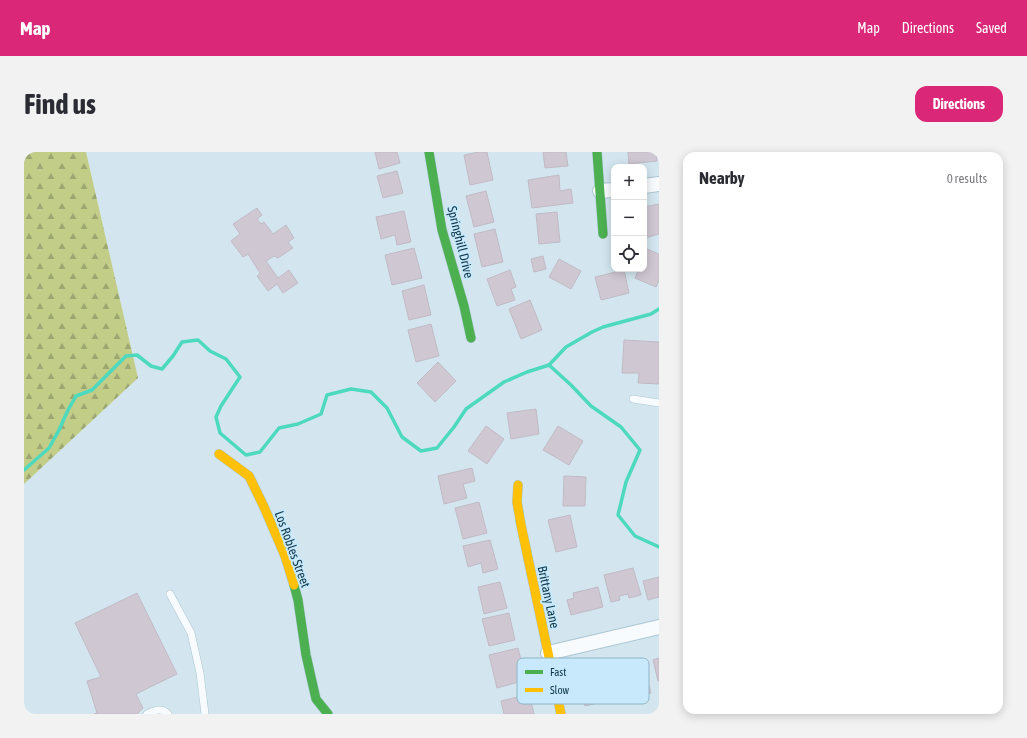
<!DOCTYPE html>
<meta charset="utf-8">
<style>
:root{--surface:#fff;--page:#f2f2f3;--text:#2b2b33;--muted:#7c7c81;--line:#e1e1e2;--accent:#db2777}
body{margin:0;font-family:"Asap Condensed",sans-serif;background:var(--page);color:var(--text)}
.controls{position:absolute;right:12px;top:12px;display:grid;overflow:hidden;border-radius:8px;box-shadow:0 2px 10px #0003}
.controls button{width:36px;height:36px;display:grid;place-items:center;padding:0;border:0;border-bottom:1px solid var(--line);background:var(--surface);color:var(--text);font:20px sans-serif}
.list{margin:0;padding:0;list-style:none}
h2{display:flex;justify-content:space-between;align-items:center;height:52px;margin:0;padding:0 16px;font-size:17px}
h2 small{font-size:13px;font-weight:400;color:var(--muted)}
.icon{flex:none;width:22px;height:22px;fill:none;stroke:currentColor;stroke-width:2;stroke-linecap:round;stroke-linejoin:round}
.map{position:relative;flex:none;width:635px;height:562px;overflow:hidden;border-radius:12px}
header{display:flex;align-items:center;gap:24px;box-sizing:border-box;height:56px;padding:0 20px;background:var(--accent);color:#fff}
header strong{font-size:19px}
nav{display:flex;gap:22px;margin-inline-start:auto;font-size:14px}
.intro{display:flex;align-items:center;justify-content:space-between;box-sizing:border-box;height:96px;padding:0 24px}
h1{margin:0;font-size:28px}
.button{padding:10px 18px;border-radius:12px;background:var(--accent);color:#fff;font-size:14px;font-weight:700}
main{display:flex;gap:24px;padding:0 24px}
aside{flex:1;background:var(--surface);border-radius:12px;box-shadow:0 2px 10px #0003}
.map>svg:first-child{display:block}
</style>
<header>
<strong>Map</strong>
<nav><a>Map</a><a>Directions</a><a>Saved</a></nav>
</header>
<div class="intro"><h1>Find us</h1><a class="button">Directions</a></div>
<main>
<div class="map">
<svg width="635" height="562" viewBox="0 0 635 562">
<defs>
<pattern id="forest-firs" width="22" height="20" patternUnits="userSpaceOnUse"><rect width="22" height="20" fill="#c2cd88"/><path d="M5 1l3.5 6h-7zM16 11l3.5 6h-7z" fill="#9ca771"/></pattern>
</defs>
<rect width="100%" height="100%" fill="#d3e6ef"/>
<path fill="url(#forest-firs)" d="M0,0H62L114,226L0,332Z"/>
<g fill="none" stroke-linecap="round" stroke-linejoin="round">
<g stroke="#4dd9bd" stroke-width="3.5">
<path d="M525,213L542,195L568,180L579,175L627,162L635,157"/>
<path d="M0,318L25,296L35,278L44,258L52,244L68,238L102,204L113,203L127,214L138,217L149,204L158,190L174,188L186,199L202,207L216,225L197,254L192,265L196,281L222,303L236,300L255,276L274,272L297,262L303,243L327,237L347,240L363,256L378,285L397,299L413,296L430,275L442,257L480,230L503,220L525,213L547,233L567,254L597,275L616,298L602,330L594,363L611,384L635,395"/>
</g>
</g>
<g fill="#cfc8d3" stroke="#c1bac5">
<path d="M351,0H373L376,11L355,17Z"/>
<path d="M455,0H463L469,28L446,33L440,3Z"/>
<path d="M519,0H542L544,14L521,16Z"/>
<path d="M604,0H632L633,9L605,12Z"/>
<path d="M373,19L379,41L359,46L353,24Z"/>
<path d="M535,23L536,39L547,37L549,51L508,56L504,28Z"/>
<path d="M462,39L470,70L450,75L442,44Z"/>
<path d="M635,52V82L621,86L620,81V55Z"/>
<path d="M233,56L238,63L233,67L237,72L240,70L249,82L262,73L270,86L264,90L269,96L254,106L250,104L242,109L254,126L265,118L274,131L259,141L253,132L244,139L233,124L236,121L224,102L219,105L207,89L216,82L209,72Z"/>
<path d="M380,59L387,90L373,93L371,83L357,87L352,65Z"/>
<path d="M533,60L536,90L515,92L512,62Z"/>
<path d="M471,77L479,110L458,115L450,82Z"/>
<path d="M390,96L398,126L368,133L361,103Z"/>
<path d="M623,97L635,102V128L632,135L611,126L615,117H620V105Z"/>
<path d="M519,104L522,117L510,120L507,107Z"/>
<path d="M535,107L557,119L547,137L525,125Z"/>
<path d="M486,118L492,135L487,137L491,148L473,154L463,127Z"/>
<path d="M600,118L605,141L577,148L571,125Z"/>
<path d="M400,133L407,163L385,168L378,139Z"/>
<path d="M506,148L518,178L497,187L485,157Z"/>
<path d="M407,172L415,204L392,210L384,178Z"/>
<path d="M600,188L635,190V232L614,231L615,221H598Z"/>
<path d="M414,210L432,229L411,250L393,231Z"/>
<path d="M512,257L515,282L487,287L483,261Z"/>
<path d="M462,274L480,287L463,312L444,299Z"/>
<path d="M534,274L559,289L545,313L519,298Z"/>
<path d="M448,316L451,329L439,332L443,346L420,352L414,324Z"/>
<path d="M540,324L562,325L561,354H539Z"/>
<path d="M455,350L463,381L439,387L431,356Z"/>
<path d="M546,363L553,395L532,400L524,368Z"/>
<path d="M466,388L474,417L459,421L457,411L444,415L439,394Z"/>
<path d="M609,416L617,443L605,446L604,442L595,444L596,448L587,450L580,423Z"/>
<path d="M635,425V445L624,448L619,429Z"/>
<path d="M476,430L483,456L460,462L454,435Z"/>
<path d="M574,435L579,455L547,463L543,448L550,446L549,441Z"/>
<path d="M113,441L153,522L112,542L119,556L113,562H70L73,561L63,529L77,525L51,471Z"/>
<path d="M485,461L491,488L465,494L458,467Z"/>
<path d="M494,496L502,528L473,536L465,503Z"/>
<path d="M635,506V529H634L629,508Z"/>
<path d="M620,513L627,541L599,548L591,518L601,515V518Z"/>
<path d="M579,524L586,548L561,554L555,529Z"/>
<path d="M505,542L510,562H480L477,549Z"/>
</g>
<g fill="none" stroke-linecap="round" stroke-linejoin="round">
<g stroke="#aac6d3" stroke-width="8">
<g id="lane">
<path d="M609,247L635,251"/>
<path d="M146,442L167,481L176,521L181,562"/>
<path d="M123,562C130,558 138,555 144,562"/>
</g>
</g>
<g stroke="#aac6d3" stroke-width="16">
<g id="street">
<path d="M620,34L635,32"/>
<path d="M576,39L590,38"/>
<path d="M524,501L635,475"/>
</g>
</g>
<g stroke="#aac6d3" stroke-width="10">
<g id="fast">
<path d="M405,0L418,78L440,154L447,186"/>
<path d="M573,0L579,82"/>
<path d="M270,433L274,448L282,503L292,547L304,562"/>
</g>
</g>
<g stroke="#aac6d3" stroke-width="10">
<g id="slow">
<path d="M195,302L225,324L240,355L261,404L270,433"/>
<path d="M494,333L493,350L497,373L537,562"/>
</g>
</g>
<use href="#lane" stroke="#f8fbfd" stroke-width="7"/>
<use href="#street" stroke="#f8fbfd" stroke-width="14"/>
<use href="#fast" stroke="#4caf50" stroke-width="9"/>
<use href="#slow" stroke="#ffc107" stroke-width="9"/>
</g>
<g text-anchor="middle" stroke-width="4" stroke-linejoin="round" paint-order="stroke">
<g font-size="13" fill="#0e3749" stroke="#c7e9fb">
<text transform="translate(437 90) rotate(76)" y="5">Springhill Drive</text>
<text transform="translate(269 397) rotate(70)" y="5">Los Robles Street</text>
<text transform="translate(525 445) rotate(78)" y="5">Brittany Lane</text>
</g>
</g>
<rect x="493" y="506" width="132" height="46" rx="6" fill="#c7e9fb" stroke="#90b4c6" stroke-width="1"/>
<rect x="501" y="518" width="18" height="4" fill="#4caf50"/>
<rect x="501" y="536" width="18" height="4" fill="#ffc107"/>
<g font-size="11" fill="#0e3749">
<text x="526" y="524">Fast</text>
<text x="526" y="542">Slow</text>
</g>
</svg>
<div class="controls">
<button>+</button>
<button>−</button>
<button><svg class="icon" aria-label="locate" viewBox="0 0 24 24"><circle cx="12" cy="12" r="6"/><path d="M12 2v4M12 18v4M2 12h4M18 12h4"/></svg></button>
</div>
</div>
<aside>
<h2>Nearby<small>0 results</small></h2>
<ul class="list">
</ul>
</aside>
</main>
